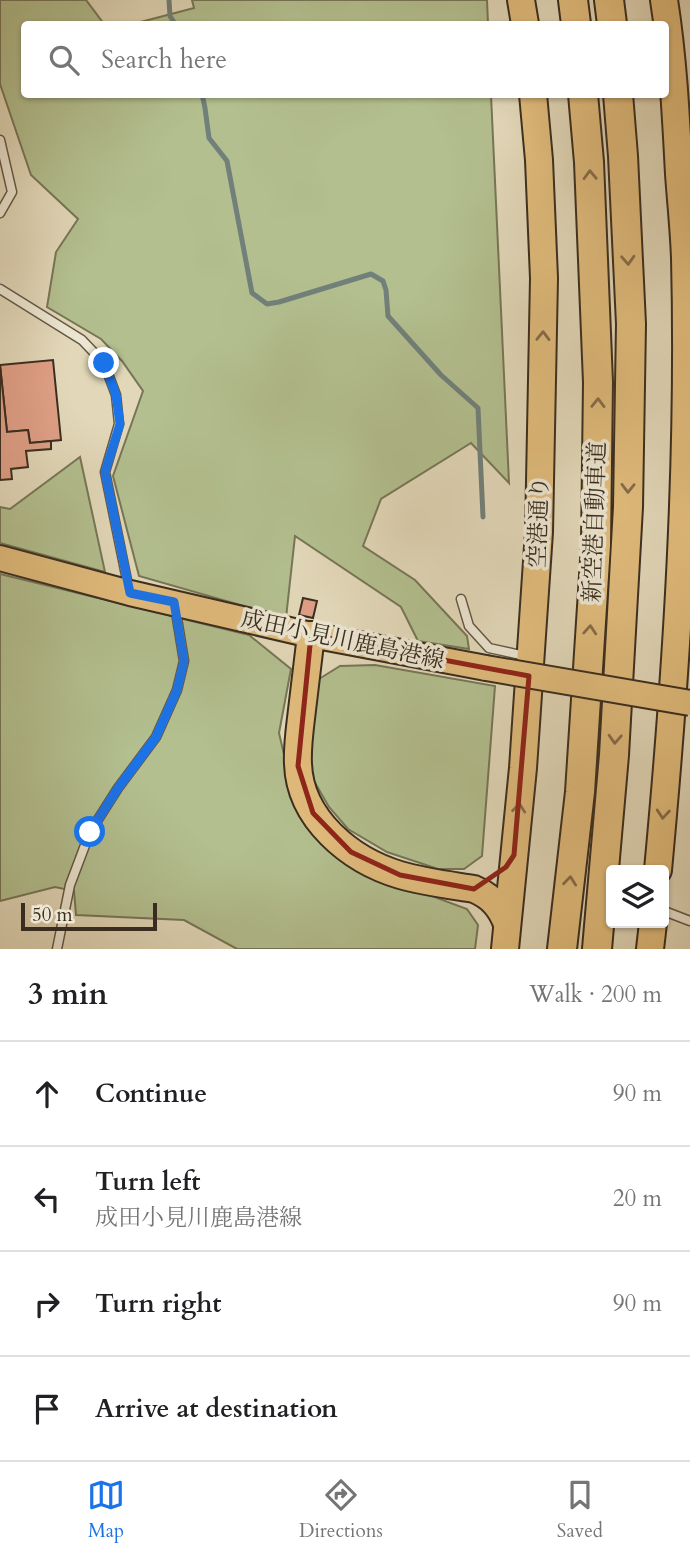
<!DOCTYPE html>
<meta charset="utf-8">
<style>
:root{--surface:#fff;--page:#f6f6f6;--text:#202124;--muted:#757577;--line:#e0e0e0;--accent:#1a73e8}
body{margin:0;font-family:Cardo,"Noto Serif JP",serif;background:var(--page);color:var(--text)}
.controls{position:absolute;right:21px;bottom:21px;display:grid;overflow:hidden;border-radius:7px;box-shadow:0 2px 5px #0004}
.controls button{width:63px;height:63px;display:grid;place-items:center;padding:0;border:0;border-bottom:2px solid var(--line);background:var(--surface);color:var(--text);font:35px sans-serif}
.scale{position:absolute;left:21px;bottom:18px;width:136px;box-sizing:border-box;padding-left:7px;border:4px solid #3a2d1f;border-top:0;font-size:19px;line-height:24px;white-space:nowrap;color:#3a2d1f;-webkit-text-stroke:5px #ece6d2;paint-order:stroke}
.stop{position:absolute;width:21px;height:21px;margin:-16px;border:5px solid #1a73e8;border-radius:50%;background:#fff}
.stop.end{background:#1a73e8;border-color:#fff;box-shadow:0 2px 7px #0008}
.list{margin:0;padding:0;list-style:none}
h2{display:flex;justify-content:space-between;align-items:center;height:91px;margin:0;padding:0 28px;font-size:30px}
h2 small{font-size:23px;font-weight:400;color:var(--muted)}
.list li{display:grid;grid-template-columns:46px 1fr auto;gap:21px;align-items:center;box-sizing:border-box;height:105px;padding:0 28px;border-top:2px solid var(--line)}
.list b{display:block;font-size:26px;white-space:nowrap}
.list p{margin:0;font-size:23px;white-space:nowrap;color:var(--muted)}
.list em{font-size:23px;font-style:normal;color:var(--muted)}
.icon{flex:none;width:38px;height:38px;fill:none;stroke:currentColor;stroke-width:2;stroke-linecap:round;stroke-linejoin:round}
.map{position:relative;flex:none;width:690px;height:949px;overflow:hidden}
.search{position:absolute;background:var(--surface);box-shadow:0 2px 5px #0004;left:21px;right:21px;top:21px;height:77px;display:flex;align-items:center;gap:18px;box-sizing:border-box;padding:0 24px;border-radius:7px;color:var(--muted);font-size:26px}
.sheet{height:511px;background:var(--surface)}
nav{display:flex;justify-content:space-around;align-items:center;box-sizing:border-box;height:98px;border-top:2px solid var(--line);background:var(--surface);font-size:19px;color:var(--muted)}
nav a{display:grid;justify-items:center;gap:4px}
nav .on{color:var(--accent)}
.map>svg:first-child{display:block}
</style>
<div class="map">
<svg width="690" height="949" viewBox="0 0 690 949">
<rect width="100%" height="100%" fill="#e2d8b9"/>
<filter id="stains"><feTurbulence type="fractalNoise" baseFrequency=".00286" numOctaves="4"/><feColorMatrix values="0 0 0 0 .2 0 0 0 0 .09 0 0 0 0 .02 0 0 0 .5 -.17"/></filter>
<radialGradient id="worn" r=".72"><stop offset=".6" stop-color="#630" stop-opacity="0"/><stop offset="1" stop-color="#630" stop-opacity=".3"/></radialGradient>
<g fill="#b3bf8f" stroke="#767657" stroke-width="2">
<path d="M0,0H86L104,24H24V94L491,95L509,483L471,443L381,499L363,546L415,580L467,636L469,649L418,641L401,607L295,536L286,618L139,576L113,476L143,391L122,361L101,339L47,307L56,252L78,219L31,175L0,84Z"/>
<path d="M192,0H487L488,24H133L194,8Z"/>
<path d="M80,457L105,572L0,543V507L10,509Z"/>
<path d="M0,574L249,635L291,669L279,733L292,789L356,868L467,909L478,925L475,949H237L184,920L76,915L74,891L55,887L0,901Z"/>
<path d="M375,665L495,686L482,856L464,869H438L387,852L348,829L329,807L314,781L308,760L319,679L340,666Z"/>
</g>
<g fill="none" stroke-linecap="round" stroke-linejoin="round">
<g stroke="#71807a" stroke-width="5">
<path d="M169,0L170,16L175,24"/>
<path d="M202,94L205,108L209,138L227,161L252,293L267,304L279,302L371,274L383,281L386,290L388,316L441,375L478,408L483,517"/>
</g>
</g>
<g fill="#df9f86" stroke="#3a2d1f" stroke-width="2">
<path d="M53,360L61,440L30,443L28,430L7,432L0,365Z"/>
<path d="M0,365L7,432L28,430L30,443L51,441V449L26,451L28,467L11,469L12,479L0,480Z"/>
<path d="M303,598L317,601L313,618L299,615Z"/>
</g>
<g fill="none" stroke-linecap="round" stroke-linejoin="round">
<g stroke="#645846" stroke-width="11">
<g id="service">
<path d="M0,140L12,192L0,213"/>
<path d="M0,289L82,340L104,363L116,395L119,424L105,472L129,590"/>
<path d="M461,599L469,626L489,648L525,656"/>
<path d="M664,911L690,921"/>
<path d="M57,949L70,885L90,832L118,788L156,737L177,690L184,661L175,606"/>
</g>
</g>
<g stroke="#3a2d1f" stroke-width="28">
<path id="primary" d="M0,558L130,593L311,635L486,668"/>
</g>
<g stroke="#3a2d1f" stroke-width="30">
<g id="trunk">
<path d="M521,0L525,24"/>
<path d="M311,635C308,660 305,685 302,710C300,728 297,746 298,764C300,819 350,860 400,875C424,882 449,885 474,889C491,896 501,907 507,924"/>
<path d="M658,870C677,667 690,462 685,258C684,230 681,202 679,174C676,116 673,57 664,0"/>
<path d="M505,949L523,768L539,532L544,278L539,160L533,94"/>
<path d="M650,949L653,923"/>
</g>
</g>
<g stroke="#3a2d1f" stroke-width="32">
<g id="motorway">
<path d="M573,0L576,24"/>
<path d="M609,0L612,24"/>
<path d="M562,949L580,792L596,545L598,382L589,162L583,94"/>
<path d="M597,949L614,755L628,507L631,324L623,156L618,94"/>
</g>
</g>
<use href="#service" stroke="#ece6d2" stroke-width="8"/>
<use href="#primary" stroke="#e1bc7c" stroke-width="24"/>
<use href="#trunk" stroke="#e1bc7c" stroke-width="26"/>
<use href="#motorway" stroke="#e1bc7c" stroke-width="28"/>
<g stroke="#3a2d1f" stroke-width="28" stroke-linecap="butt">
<path id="primary-bridge" d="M486,668L690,703"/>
</g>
<use href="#primary-bridge" stroke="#e1bc7c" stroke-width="24"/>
</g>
<defs><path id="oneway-chevron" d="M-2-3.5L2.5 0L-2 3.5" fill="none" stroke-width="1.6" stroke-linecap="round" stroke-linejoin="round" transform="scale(1.75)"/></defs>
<g stroke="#856d49">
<use href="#oneway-chevron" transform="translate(590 175) rotate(-92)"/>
<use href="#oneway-chevron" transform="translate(628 260) rotate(87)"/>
<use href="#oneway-chevron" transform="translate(543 336) rotate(-89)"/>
<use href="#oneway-chevron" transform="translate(598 403) rotate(-89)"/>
<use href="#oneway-chevron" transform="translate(628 488) rotate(91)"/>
<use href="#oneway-chevron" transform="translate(590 630) rotate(-86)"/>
<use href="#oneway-chevron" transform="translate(615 739) rotate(93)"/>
<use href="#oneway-chevron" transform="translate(519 808) rotate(-84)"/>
<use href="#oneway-chevron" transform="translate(663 814) rotate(95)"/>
<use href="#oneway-chevron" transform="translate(570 881) rotate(-84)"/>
</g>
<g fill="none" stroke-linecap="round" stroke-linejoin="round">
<path stroke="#1a73e8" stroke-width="9" d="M90,832L118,788L156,737L177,690L184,661L174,602L130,593L105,472L120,424L116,395L104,363"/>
</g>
<path fill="none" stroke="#8f2418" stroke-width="5" stroke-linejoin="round" d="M311,635L529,676L514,855L506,867L474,889L400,875L351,852L313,813L298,766Z"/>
<g text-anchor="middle" stroke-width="7" stroke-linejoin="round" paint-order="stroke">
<g font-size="23" fill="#3a2d1f" stroke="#ece6d2">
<text transform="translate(538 522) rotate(-88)" y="8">空港通り</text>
<text transform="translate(594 522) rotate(-88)" y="8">新空港自動車道</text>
<text transform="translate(343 639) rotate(12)" y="8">成田小見川鹿島港線</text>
</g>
</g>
<rect width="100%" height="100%" filter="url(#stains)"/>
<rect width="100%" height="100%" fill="url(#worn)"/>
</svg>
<div class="controls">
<button><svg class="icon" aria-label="layers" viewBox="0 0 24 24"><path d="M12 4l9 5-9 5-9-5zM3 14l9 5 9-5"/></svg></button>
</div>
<div class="scale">50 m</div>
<div class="stop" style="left:90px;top:832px"></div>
<div class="stop end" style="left:104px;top:363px"></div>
<div class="search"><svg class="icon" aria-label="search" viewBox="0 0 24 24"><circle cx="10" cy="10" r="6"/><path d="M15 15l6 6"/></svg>Search here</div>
</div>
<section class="sheet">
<h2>3 min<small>Walk · 200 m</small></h2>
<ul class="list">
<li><svg class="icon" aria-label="ahead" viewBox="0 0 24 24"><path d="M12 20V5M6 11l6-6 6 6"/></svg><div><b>Continue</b></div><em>90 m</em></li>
<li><svg class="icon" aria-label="left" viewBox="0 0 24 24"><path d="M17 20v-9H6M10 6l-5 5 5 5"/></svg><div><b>Turn left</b><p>成田小見川鹿島港線</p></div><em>20 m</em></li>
<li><svg class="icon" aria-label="right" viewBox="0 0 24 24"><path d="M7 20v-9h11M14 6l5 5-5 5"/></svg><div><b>Turn right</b></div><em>90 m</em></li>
<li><svg class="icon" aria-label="arrive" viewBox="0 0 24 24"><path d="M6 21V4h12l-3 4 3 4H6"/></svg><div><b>Arrive at destination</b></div></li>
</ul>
</section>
<nav>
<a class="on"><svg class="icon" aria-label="map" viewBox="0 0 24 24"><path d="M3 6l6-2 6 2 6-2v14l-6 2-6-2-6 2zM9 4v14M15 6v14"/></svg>Map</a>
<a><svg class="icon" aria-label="directions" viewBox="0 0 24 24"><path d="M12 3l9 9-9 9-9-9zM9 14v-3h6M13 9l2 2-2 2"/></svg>Directions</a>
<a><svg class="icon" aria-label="saved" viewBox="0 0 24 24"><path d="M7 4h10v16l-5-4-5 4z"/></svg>Saved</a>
</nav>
